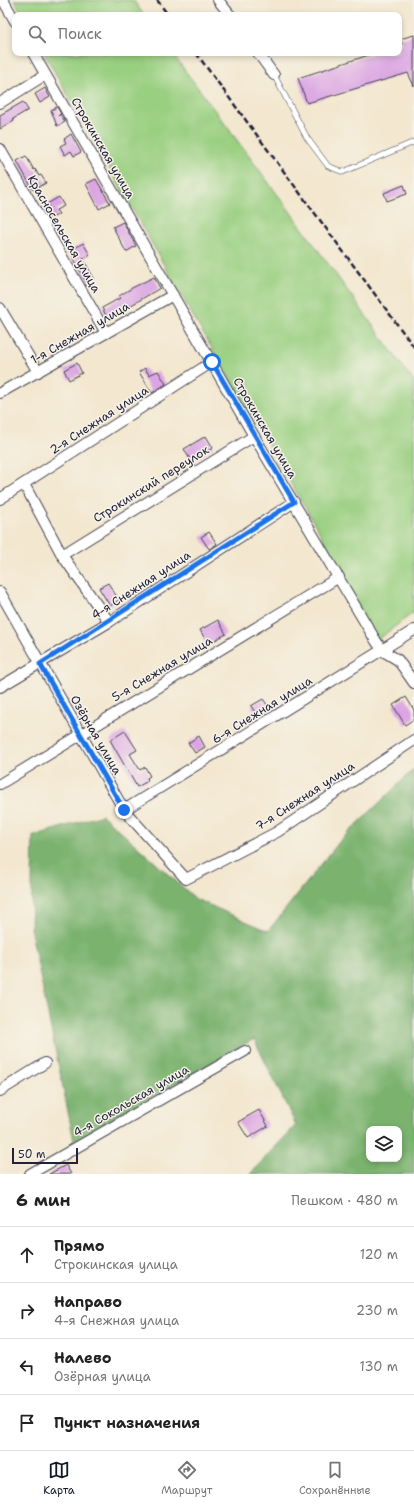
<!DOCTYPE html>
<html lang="ru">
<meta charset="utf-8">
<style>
:root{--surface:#fff;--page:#f6f6f6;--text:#222;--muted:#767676;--line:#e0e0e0;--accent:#111827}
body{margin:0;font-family:"Shantell Sans",sans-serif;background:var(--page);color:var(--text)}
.controls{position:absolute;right:12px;bottom:12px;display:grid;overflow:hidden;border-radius:8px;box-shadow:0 2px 6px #0003}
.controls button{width:36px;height:36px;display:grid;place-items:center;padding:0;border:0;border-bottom:1px solid var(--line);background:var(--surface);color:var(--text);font:20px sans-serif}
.scale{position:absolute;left:12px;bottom:10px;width:66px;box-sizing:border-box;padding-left:4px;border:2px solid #22223b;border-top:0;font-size:11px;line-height:14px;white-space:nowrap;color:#22223b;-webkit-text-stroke:3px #f7f3e8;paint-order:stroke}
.stop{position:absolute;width:12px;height:12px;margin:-9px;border:3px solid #1a73e8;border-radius:50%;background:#fff}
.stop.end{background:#1a73e8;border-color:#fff;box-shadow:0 1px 4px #0008}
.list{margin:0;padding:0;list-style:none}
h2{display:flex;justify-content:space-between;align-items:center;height:52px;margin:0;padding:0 16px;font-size:17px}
h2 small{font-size:13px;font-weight:400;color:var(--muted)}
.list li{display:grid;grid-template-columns:26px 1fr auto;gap:12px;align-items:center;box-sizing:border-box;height:56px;padding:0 16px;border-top:1px solid var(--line)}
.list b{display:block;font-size:15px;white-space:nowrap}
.list p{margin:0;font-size:13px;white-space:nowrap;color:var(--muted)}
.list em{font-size:13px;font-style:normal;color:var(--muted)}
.icon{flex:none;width:22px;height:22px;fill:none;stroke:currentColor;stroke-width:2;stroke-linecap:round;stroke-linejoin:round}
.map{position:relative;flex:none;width:414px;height:1174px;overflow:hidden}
.search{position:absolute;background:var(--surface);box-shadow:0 2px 6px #0003;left:12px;right:12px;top:12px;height:44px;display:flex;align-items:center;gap:10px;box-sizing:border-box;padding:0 14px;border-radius:8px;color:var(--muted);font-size:15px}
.sheet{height:276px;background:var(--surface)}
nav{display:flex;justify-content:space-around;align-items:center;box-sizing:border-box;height:56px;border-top:1px solid var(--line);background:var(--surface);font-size:11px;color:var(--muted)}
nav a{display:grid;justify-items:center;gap:2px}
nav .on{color:var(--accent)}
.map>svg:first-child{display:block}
</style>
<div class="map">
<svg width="414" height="1174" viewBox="0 0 414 1174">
<rect width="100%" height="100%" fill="#f7f3e8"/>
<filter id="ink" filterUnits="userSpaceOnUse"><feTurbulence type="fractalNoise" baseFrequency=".025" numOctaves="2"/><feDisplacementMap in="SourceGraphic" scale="8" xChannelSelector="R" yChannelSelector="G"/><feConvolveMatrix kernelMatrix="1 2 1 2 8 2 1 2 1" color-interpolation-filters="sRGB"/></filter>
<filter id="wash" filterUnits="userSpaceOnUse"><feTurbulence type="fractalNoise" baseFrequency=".012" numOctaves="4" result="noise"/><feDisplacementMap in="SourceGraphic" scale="16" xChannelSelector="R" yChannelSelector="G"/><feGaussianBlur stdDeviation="0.9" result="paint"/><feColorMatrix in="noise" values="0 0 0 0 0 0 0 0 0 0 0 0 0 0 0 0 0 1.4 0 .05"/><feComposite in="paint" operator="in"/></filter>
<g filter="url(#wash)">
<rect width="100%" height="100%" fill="#f3e7cf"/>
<g fill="#99cf80" stroke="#5e785e">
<path d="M14,0H133L144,15H23Z"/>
<path d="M44,53H172L289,210L414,382V612L376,641L320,533L189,309Z"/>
</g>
<path fill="#7ab26e" stroke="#4e6a54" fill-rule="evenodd" d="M414,769V1174H250L296,1125L254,1039L74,1141L31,932L33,836L102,815L196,899L268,931L340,841ZM369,1129H399V1159H369Z"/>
<g id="blocks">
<g fill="#dba5e3">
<path d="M414,35V86L408,73L307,103L298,78L375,53H399V45L402,44L400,39Z"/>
<path d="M45,88L50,97L40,103L35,94Z"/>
<path d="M23,102L28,110L13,119L14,121L0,129V115Z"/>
<path d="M57,107L61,114L58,116L60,114L65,122L57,126L51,110Z"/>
<path d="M71,134L81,152L74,156L71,151L65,155L60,146L66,143L64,139Z"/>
<path d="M26,156L34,170L35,169L39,176L41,175L46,183L33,190L17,161Z"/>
<path d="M96,179L110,203L99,209L86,184Z"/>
<path d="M404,185L407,194L387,201L384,193Z"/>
<path d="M59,197L64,206L56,210L59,214L50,219L44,208L49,206L47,204Z"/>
<path d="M123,222L136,246L126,252L113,227Z"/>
<path d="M83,243L90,255L83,259L94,278L86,282L70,251Z"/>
<path d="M154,277L160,288L108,319L102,308L120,298L119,296L132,288Z"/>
<path d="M77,363L82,373L69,380L64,370Z"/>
<path d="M145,368L149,375L158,371L166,384L152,393L139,372Z"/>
<path d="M206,436L213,448L191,461L184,449Z"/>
<path d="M209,532L217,544L209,549L201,537Z"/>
<path d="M108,583L119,600L110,606L99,588Z"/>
<path d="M218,620L226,634L208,644L200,630Z"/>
<path d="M406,697L414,710V719L405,725L393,705Z"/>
<path d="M263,699L268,706L256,714L251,706Z"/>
<path d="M125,731L137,750L130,754L140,770L145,767L150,776L147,778L148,781L137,787L110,740Z"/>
<path d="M199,736L205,747L195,753L188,743Z"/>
<path d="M259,1110L268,1126L248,1138L238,1122Z"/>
<path d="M66,1165L71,1174H49Z"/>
</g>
</g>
</g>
<g filter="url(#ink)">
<use href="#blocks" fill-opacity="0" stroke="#414051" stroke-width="1"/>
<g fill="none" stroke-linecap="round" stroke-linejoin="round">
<g stroke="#414051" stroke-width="6">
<path id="lane" d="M274,75L307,138L328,166L343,172L414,142"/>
</g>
<g stroke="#414051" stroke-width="12">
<g id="street">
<path d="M3,0L15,21"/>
<path d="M218,0L230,15"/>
<path d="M33,53L254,436L376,641L383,651L398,660L414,683"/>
<path d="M258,53L274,75"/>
<path d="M0,103L45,75"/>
<path d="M0,149L106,333"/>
<path d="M0,308L38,372"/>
<path d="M0,393L173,295"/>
<path d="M24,484L62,555L109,622"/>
<path d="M0,499L212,362"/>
<path d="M62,555L254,436"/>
<path d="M0,592L124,810L186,879L277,832L414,740"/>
<path d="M0,687L109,622L294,502"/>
<path d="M0,784L339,577"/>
<path d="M124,810L414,630"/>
<path d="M0,1091L45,1063"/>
<path d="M30,1174L245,1051"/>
</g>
</g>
<use href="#lane" stroke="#fff" stroke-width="5"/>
<use href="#street" stroke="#fff" stroke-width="10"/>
<g stroke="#22223b" stroke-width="2.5" stroke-dasharray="6 3" stroke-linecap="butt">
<path d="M157,0L168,15"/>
<path d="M196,53L414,347"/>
</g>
</g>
</g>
<g fill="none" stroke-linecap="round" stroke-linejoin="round" filter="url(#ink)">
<path stroke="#1a73e8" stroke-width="5" d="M124,810L40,664L294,502L212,362"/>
</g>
<g text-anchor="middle" stroke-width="3" stroke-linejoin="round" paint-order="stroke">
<g font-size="12" fill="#22223b" stroke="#f7f3e8">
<text transform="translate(103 148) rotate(60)" y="4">Строкинская улица</text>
<text transform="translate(64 234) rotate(60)" y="4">Красносельская улица</text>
<text transform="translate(80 333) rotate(-30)" y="4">1-я Снежная улица</text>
<text transform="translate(99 420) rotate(-33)" y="4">2-я Снежная улица</text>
<text transform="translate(265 428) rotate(60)" y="4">Строкинская улица</text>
<text transform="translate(151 484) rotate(-32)" y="4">Строкинский переулок</text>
<text transform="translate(141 585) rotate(-33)" y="4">4-я Снежная улица</text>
<text transform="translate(162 669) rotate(-31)" y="4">5-я Снежная улица</text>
<text transform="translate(262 710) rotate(-32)" y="4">6-я Снежная улица</text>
<text transform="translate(96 735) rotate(60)" y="4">Озёрная улица</text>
<text transform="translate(305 796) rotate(-33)" y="4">7-я Снежная улица</text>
<text transform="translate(131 1101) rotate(-30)" y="4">4-я Сокольская улица</text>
</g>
</g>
</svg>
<div class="controls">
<button><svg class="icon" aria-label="layers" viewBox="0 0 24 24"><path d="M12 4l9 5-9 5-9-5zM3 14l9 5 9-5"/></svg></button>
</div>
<div class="scale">50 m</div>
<div class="stop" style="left:212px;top:362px"></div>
<div class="stop end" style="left:124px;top:810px"></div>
<div class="search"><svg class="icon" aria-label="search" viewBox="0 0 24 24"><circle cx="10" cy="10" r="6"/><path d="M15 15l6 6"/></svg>Поиск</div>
</div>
<section class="sheet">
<h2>6 мин<small>Пешком · 480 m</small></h2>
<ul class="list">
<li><svg class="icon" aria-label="ahead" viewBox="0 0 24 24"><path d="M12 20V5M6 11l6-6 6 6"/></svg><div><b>Прямо</b><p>Строкинская улица</p></div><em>120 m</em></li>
<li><svg class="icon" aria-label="right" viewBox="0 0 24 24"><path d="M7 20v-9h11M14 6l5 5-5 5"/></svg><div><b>Направо</b><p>4-я Снежная улица</p></div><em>230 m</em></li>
<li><svg class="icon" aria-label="left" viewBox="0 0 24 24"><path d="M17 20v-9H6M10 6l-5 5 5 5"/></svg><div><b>Налево</b><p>Озёрная улица</p></div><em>130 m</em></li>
<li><svg class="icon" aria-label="arrive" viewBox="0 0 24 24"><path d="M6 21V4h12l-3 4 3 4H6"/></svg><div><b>Пункт назначения</b></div></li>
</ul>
</section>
<nav>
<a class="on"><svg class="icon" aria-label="map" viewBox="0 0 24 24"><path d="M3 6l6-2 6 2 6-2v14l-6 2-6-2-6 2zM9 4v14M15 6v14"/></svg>Карта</a>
<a><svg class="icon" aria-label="directions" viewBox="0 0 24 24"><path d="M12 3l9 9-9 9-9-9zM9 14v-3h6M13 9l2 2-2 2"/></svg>Маршрут</a>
<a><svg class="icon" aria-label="saved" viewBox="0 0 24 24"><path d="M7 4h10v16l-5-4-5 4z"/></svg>Сохранённые</a>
</nav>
